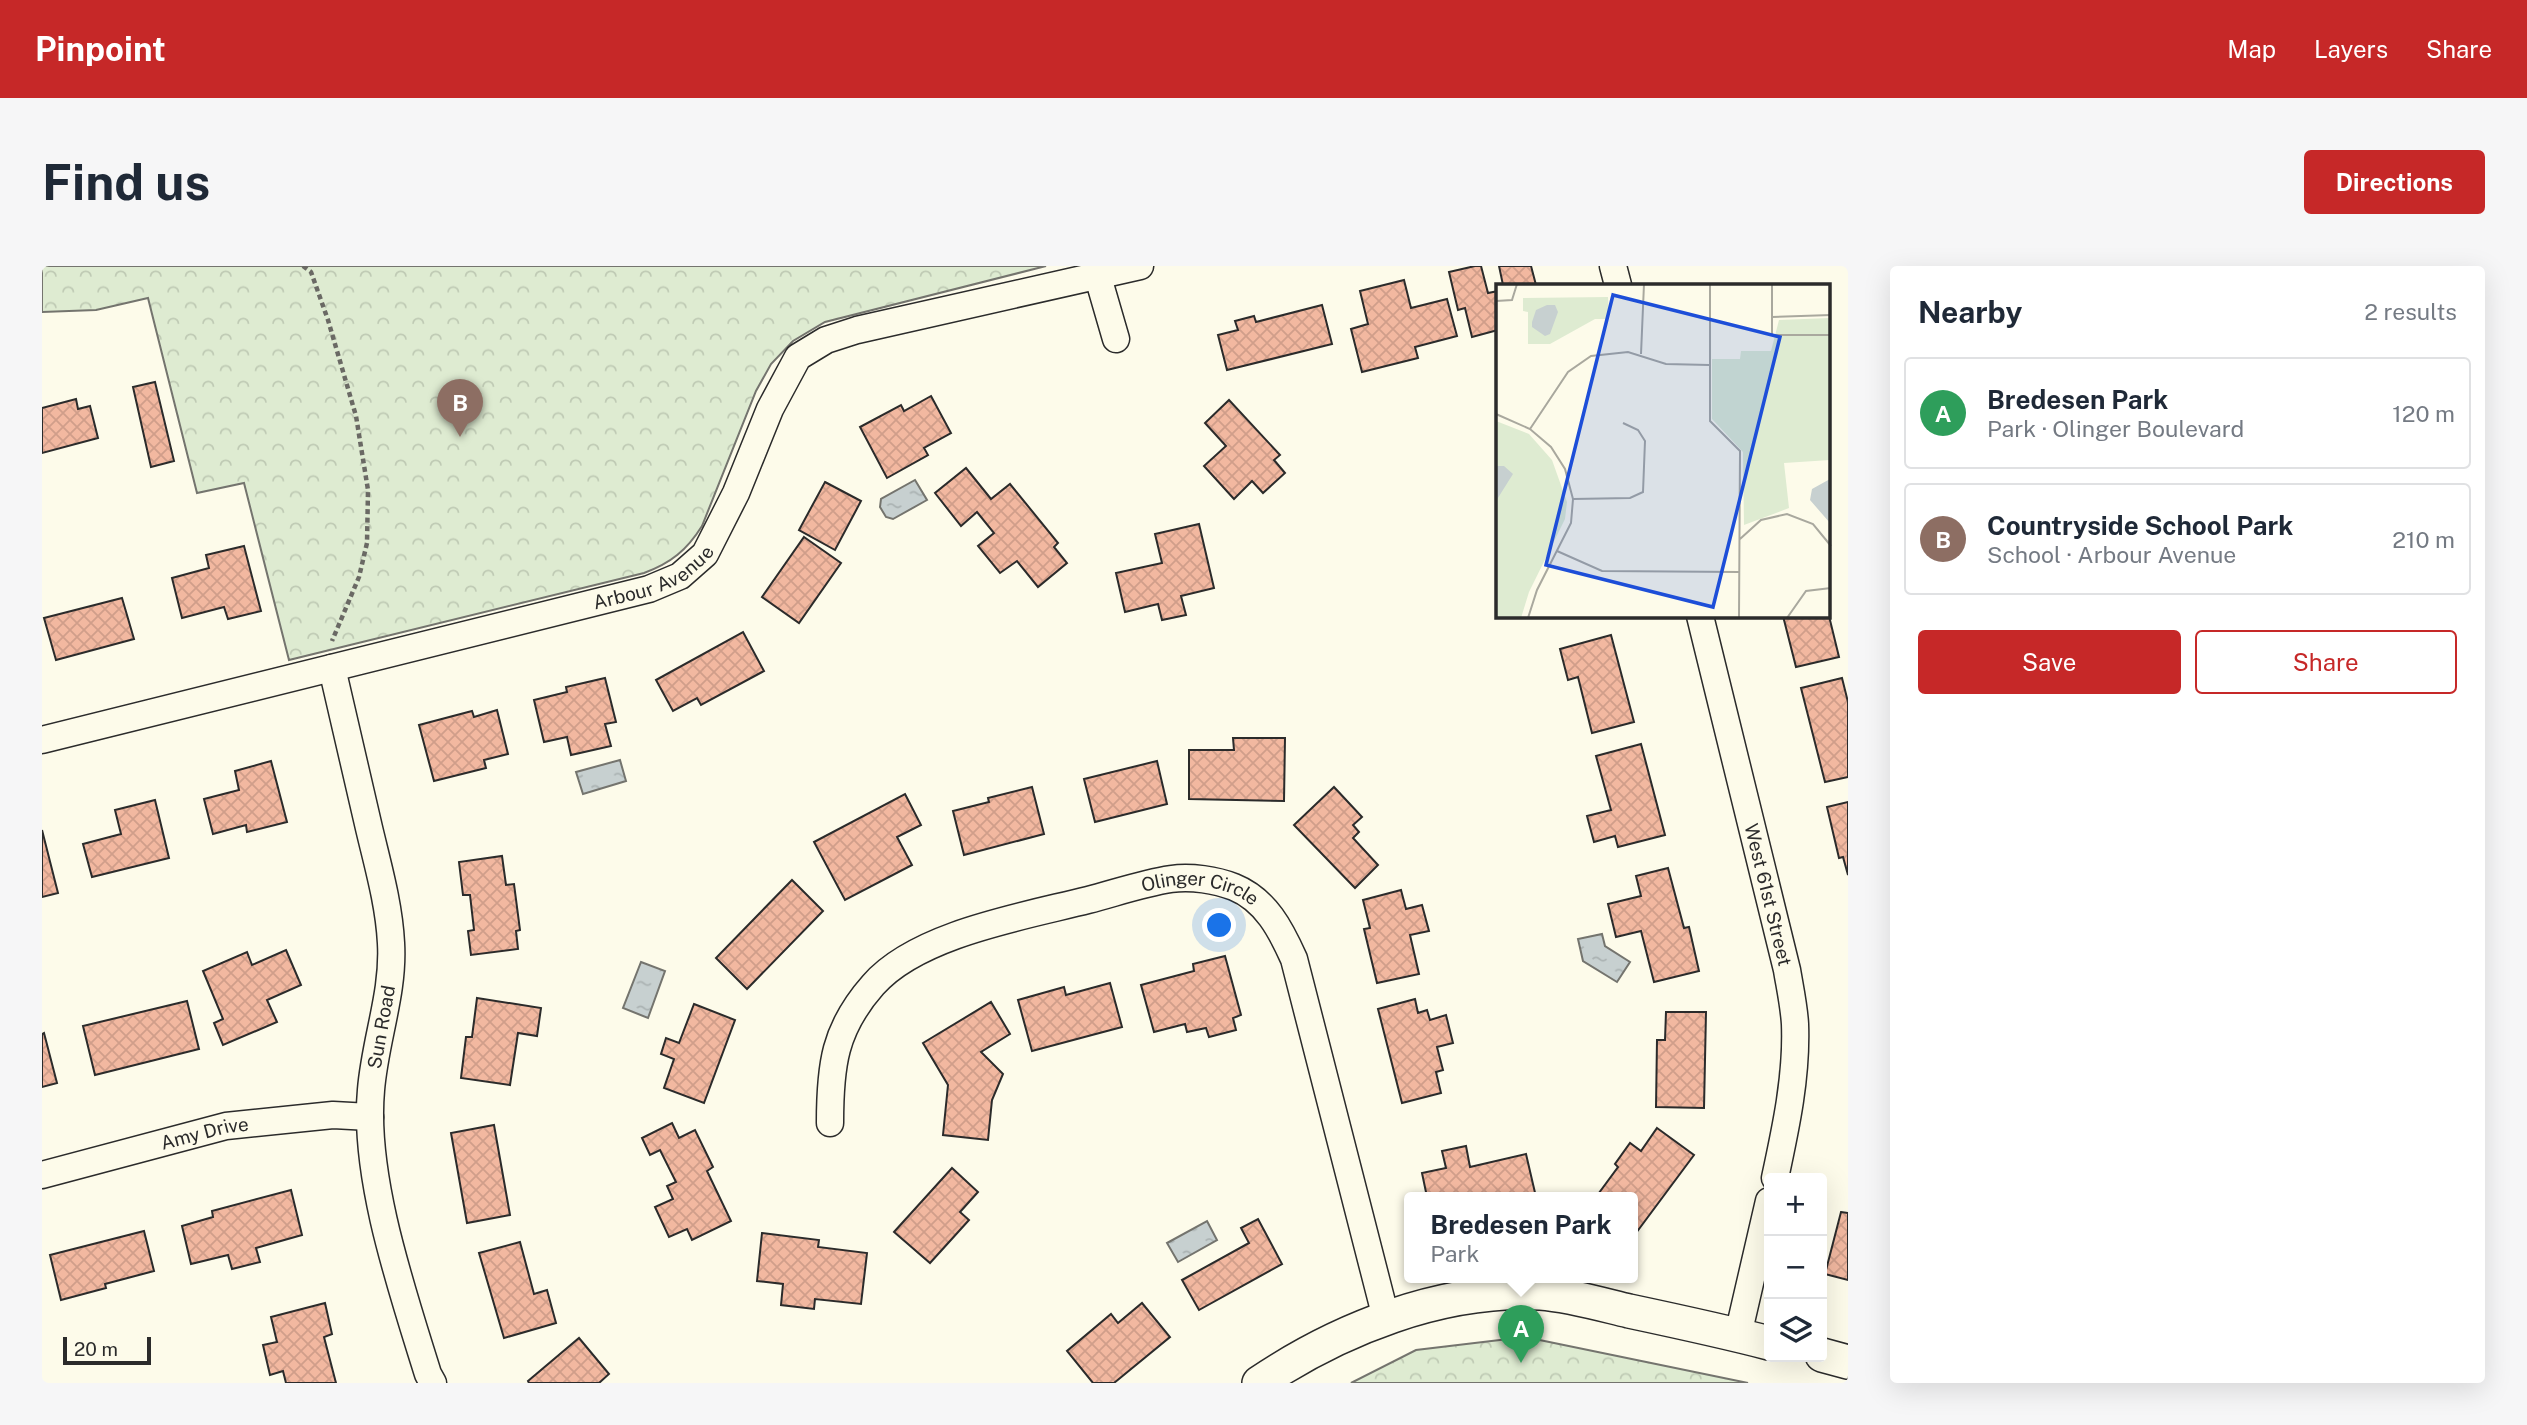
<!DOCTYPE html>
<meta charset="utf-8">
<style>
:root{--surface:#fff;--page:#f6f6f7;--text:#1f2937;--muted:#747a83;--line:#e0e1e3;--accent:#c62828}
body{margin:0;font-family:"Public Sans",sans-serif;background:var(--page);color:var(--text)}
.controls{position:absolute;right:21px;bottom:21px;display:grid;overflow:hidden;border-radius:7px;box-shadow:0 7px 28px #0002}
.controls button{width:63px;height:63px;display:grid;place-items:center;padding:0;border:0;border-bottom:2px solid var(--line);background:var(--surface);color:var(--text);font:35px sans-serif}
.scale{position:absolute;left:21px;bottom:18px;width:88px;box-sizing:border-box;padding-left:7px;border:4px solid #2b2b2b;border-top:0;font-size:19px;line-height:24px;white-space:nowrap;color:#2b2b2b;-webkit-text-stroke:5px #fdfbea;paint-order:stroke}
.you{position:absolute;left:1178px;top:660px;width:24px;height:24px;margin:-18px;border:5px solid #fff;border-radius:50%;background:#1a73e8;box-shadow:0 0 0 10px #1a73e833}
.badge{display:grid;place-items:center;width:46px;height:46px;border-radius:50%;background:var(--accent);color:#fff;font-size:23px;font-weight:700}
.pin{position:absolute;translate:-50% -58px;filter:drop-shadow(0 2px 4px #0008)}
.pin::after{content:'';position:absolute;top:37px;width:24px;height:21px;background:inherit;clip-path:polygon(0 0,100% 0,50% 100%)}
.popup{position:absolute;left:1362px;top:926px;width:234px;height:91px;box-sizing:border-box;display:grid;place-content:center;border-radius:7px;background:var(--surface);filter:drop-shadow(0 2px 5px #0005);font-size:23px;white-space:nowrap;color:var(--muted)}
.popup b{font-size:26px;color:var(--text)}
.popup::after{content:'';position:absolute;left:50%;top:100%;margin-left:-14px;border:14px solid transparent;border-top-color:var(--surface)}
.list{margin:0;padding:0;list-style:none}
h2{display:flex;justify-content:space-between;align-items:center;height:91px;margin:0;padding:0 28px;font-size:30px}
h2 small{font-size:23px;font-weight:400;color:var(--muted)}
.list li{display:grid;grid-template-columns:46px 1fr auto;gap:21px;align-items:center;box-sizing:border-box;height:112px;margin:0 14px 14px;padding:0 14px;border:2px solid var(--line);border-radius:7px}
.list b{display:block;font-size:26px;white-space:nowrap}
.list p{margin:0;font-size:23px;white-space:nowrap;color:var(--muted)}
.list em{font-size:23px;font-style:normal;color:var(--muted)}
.actions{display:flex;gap:14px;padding:21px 28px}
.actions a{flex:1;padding:16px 0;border:2px solid var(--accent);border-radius:7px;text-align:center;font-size:24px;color:var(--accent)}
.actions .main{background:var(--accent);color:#fff}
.icon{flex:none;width:38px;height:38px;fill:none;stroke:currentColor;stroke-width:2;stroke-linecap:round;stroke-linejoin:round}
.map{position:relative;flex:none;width:1806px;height:1117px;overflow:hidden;border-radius:7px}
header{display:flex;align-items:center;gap:42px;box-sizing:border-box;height:98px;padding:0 35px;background:var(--accent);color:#fff}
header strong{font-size:33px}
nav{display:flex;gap:38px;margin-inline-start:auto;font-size:24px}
.intro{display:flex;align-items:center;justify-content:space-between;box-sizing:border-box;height:168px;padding:0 42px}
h1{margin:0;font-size:49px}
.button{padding:18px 32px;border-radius:7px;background:var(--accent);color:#fff;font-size:24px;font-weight:700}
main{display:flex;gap:42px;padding:0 42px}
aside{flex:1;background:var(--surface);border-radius:7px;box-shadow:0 7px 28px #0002}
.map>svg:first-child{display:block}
</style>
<header>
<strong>Pinpoint</strong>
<nav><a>Map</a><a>Layers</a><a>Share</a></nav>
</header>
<div class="intro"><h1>Find us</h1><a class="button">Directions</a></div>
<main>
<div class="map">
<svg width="1806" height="1117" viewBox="0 0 1806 1117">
<defs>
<pattern id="forest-crowns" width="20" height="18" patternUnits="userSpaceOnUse" patternTransform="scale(1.75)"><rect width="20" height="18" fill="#deebd1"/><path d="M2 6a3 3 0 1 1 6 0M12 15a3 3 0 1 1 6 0" fill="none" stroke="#bfcab4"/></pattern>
<pattern id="water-ripples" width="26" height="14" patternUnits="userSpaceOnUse" patternTransform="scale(1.75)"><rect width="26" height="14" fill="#c7d0d0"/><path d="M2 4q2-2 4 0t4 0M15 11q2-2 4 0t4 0" fill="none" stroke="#abb3b3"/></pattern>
<pattern id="building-cross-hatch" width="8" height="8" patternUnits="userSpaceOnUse" patternTransform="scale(1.75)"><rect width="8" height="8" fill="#f2b8a0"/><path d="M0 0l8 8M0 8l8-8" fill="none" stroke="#d09e8a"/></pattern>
</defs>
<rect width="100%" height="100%" fill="#fdfbea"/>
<g fill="url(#forest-crowns)" stroke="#74746e" stroke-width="2">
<path d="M0,0H1004L783,56L751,75L729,98L714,125L660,260C645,284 629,297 602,307L247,394L202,217L155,227L106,32L54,44L0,46Z"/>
<path d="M1483,1071L1706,1117H1309L1374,1084Z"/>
</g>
<g fill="url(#water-ripples)" stroke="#74746e" stroke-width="2">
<path d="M873,214L885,234L851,253L844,251L838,241L839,233Z"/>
<path d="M578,494L584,515L541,528L534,506Z"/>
<path d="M1560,668L1563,680L1588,696L1575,716L1541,695L1536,673Z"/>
<path d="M599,696L623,705L606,752L581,742Z"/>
<path d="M1165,955L1175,974L1136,996L1125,977Z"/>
</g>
<g fill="url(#building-cross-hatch)" stroke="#2b2b2b" stroke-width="2">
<path d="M1433,0H1439L1446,27L1456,25V64L1430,71L1423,42L1416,44L1407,6Z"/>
<path d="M1457,0H1489L1494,19H1461Z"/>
<path d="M1362,14L1369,42L1405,33L1415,70L1373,81L1376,92L1320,106L1309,63L1326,58L1318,25Z"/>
<path d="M1280,39L1290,78L1185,104L1176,69L1196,64L1193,55L1212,50L1214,56Z"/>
<path d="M113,116L132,195L109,201L91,121Z"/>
<path d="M889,130L909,167L882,182L886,189L845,212L818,161L859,139L862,145Z"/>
<path d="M34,133L36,143L48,140L56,172L0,187V142Z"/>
<path d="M1187,134L1238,189L1232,194L1243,207L1221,227L1210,215L1192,233L1162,200L1184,180L1163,157Z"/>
<path d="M924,202L949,233L968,218L1016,277L1012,281L1025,297L996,321L975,295L958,307L936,280L952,267L935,246L919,260L893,227Z"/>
<path d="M783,216L819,235L793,284L757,264Z"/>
<path d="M1157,258L1172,322L1139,330L1144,349L1120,354L1116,338L1083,346L1074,307L1120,297L1113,268Z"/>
<path d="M762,271L799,297L757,357L720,331Z"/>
<path d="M202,280L219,345L186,353L182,341L140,352L130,312L167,302L164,289Z"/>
<path d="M80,332L92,373L14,394L2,352Z"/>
<path d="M1741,350H1787L1797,391L1754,401Z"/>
<path d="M701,366L722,405L659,439L655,432L631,445L614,414Z"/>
<path d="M1569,369L1592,456L1550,467L1536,411L1526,414L1518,383Z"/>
<path d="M563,412L574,456L563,458L569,480L529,489L525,471L502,476L492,434L525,426L524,421Z"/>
<path d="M1800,412L1806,436V511L1783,516L1759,422Z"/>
<path d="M455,444L466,488L442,494L444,502L392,515L377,459L430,445L432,451Z"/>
<path d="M1191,472H1243L1242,535L1147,533V484H1192Z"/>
<path d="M1599,478L1623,569L1576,581L1573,570L1552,576L1545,550L1569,544L1554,490Z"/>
<path d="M229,495L245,556L205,566L204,559L171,568L162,533L197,524L193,505Z"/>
<path d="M1115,495L1125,538L1053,556L1042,513Z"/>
<path d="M990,521L1002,568L922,589L911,545L947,536L946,532Z"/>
<path d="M1292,521L1320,551L1311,559L1317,566L1311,572L1336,599L1313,622L1252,559Z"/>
<path d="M863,528L879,559L855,571L870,599L803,634L772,576Z"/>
<path d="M113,534L127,592L50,611L41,578L79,568L73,544Z"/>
<path d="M1806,536V609L1801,591L1797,592L1785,541Z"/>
<path d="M0,564L16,627L0,631Z"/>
<path d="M460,590L464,619L472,618L478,664L474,665L476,683L429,689L426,665L432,664L428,629H421L417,596Z"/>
<path d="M1626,602L1642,662L1647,661L1657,705L1612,716L1599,665L1574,671L1566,638L1599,630L1594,610Z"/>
<path d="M750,614L781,645L705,723L674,692Z"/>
<path d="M1359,624L1364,643L1380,639L1387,665L1368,669L1377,708L1335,717L1322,663L1328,662L1321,634Z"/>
<path d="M244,684L259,719L225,734L235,756L181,779L172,757L181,753L161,705L205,686L210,699Z"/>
<path d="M1183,690L1199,749L1191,752L1194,764L1167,771L1164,762L1145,766L1143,758L1112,766L1099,719L1152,705L1151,698Z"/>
<path d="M1068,717L1080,761L990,785L976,734L1022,721L1024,729Z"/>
<path d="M435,732L499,742L495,770L476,767L468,819L419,812L424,771H430Z"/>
<path d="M1373,733L1376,747L1385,744L1388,754L1404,749L1411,777L1395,781L1401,804L1394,806L1399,827L1360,837L1336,743Z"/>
<path d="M145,735L157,783L53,809L41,760Z"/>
<path d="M949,736L968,768L939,786L961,808L950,834L946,874L901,869L906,819L881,777Z"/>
<path d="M652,738L693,754L662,837L622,822L632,793L619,788L624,772L637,777Z"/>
<path d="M1624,746H1664L1662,842L1614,841L1615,774H1623Z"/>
<path d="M2,767L15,817L0,821V768Z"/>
<path d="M630,857L637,872L653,864L671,901L665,905L689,955L650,974L645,963L627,971L613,941L631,933L625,920L634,916L618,884L608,889L600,872Z"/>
<path d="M452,859L468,949L425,957L409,867Z"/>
<path d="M1615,862L1652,889L1594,967L1591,964V931H1554L1576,901L1573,898L1588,877L1599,885Z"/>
<path d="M1424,880L1428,901L1484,888L1494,931H1385L1380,907L1404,902L1400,885Z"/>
<path d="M910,902L936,926L918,946L927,954L888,997L852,966Z"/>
<path d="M249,924L260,969L214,982L218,996L190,1003L186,989L149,998L140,960L171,951L170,945Z"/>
<path d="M1799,946L1806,947V1014L1783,1008Z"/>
<path d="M1216,953L1240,998L1157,1044L1140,1014L1207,977L1199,962Z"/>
<path d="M102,965L112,1005L63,1018L64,1022L19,1034L8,989Z"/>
<path d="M720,967L777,974L776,981L825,987L819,1038L773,1033L772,1043L739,1039L741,1018L715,1015Z"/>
<path d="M478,976L492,1028L505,1024L514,1057L462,1072L437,987Z"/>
<path d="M283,1037L290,1068L282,1071L294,1117H244L241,1105L228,1109L221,1079L235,1076L229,1051Z"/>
<path d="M1100,1037L1128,1071L1072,1117H1051L1025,1085L1069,1048L1076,1057Z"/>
<path d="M537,1072L567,1108L557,1117H487L486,1115Z"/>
</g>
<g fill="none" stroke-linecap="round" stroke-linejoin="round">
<g stroke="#2b2b2b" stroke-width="29">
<g id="minor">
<path d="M1571,0L1576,19"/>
<path d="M1056,11L1074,73"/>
<path id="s1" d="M1658,350L1745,704C1748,722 1752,740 1753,758C1755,810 1744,861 1733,912"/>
<path d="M290,402C303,456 315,509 327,562C336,600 347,638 349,677C352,727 333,774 329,824C321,911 360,1024 386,1108L391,1117"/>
<path id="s2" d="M0,474L607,323L638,310L663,288L694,227L728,143L756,91L784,74L815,64L1098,0"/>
<path id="s3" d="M788,857C788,800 792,763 831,719C875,668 983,650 1046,634C1073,627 1102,617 1129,613C1149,610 1174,614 1192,621C1224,634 1239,664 1252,693L1344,1052"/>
<path id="s4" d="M0,909L184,860L291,849L328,851"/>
<path d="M1696,1069L1727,935"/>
</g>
</g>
<g stroke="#2b2b2b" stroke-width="36">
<g id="tertiary">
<path d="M1780,1089L1806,1096"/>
<path d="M1217,1117C1297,1063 1400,1022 1498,1027C1527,1029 1558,1038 1587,1045C1634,1055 1681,1065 1727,1077"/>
</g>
</g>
<path stroke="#6a6964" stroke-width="4.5" stroke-dasharray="5 3.5" stroke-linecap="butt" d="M261,0L269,6L286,54L314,150L326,224L325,277L317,311L290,375"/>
<use href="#minor" stroke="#fdfbea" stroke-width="26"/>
<use href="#tertiary" stroke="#fdfbea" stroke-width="33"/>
</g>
<g text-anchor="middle" stroke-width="5" stroke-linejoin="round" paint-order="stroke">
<g font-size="19" fill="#2b2b2b" stroke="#fdfbea">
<text dy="7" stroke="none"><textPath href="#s2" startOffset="634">Arbour Avenue</textPath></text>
<text dy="7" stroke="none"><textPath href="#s1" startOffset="287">West 61st Street</textPath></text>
<text dy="7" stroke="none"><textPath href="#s3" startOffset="499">Olinger Circle</textPath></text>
<text transform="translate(339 761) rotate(-80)" y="7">Sun Road</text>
<text dy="7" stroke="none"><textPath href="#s4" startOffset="168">Amy Drive</textPath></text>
</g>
</g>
<g transform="translate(1454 18)">
<rect width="334" height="334" fill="#fdfbea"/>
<path d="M112,13L113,35H99L54,60H32V28L27,27V14ZM334,34V176L288,179L293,224L248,241L247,168L216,135V75H244L245,67H275L283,36ZM0,137L33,150L56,176L71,218L69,235L33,308L25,334H0Z" fill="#deebd1"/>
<path d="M51,21H59L62,28L54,50L49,52L36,43V38L40,26ZM0,182H8L17,190L0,217ZM334,195H335L334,239L314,216L316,205Z" fill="#c7d0d0"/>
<path fill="none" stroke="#a9a89e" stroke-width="2" d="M214,0V137L244,167L243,334M276,0V51H335M0,17L16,16L21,0M276,33L335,31M145,70L148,0M0,130L34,145L55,163L69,185L77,215L75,239L41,306L32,334M34,145L72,88L95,72L132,68L170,80L213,81M77,215L134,214L147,208L149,157L142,146L127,139M244,255L265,236L291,230L317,240L335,262M61,267L106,287L243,288M291,334L310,307L335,304"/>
<path fill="#1d4ed8" fill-opacity="0.15" stroke="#1d4ed8" stroke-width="3.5" d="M117,11L284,53L217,323L50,281Z"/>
<rect width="334" height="334" fill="none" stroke="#2b2b2b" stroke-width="3.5"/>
</g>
</svg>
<div class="controls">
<button>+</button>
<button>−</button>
<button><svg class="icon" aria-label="layers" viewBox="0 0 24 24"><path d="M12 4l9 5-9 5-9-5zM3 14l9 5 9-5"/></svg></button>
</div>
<div class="scale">20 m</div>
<div class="you"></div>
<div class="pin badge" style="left:1479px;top:1097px;background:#2e9e5b">A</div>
<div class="popup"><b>Bredesen Park</b>Park</div>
<div class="pin badge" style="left:418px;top:171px;background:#8d6e63">B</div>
</div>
<aside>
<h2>Nearby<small>2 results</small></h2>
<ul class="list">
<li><span class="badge" style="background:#2e9e5b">A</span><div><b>Bredesen Park</b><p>Park · Olinger Boulevard</p></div><em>120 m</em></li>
<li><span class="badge" style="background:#8d6e63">B</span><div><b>Countryside School Park</b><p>School · Arbour Avenue</p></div><em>210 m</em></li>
</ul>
<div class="actions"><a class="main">Save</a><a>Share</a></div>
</aside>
</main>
